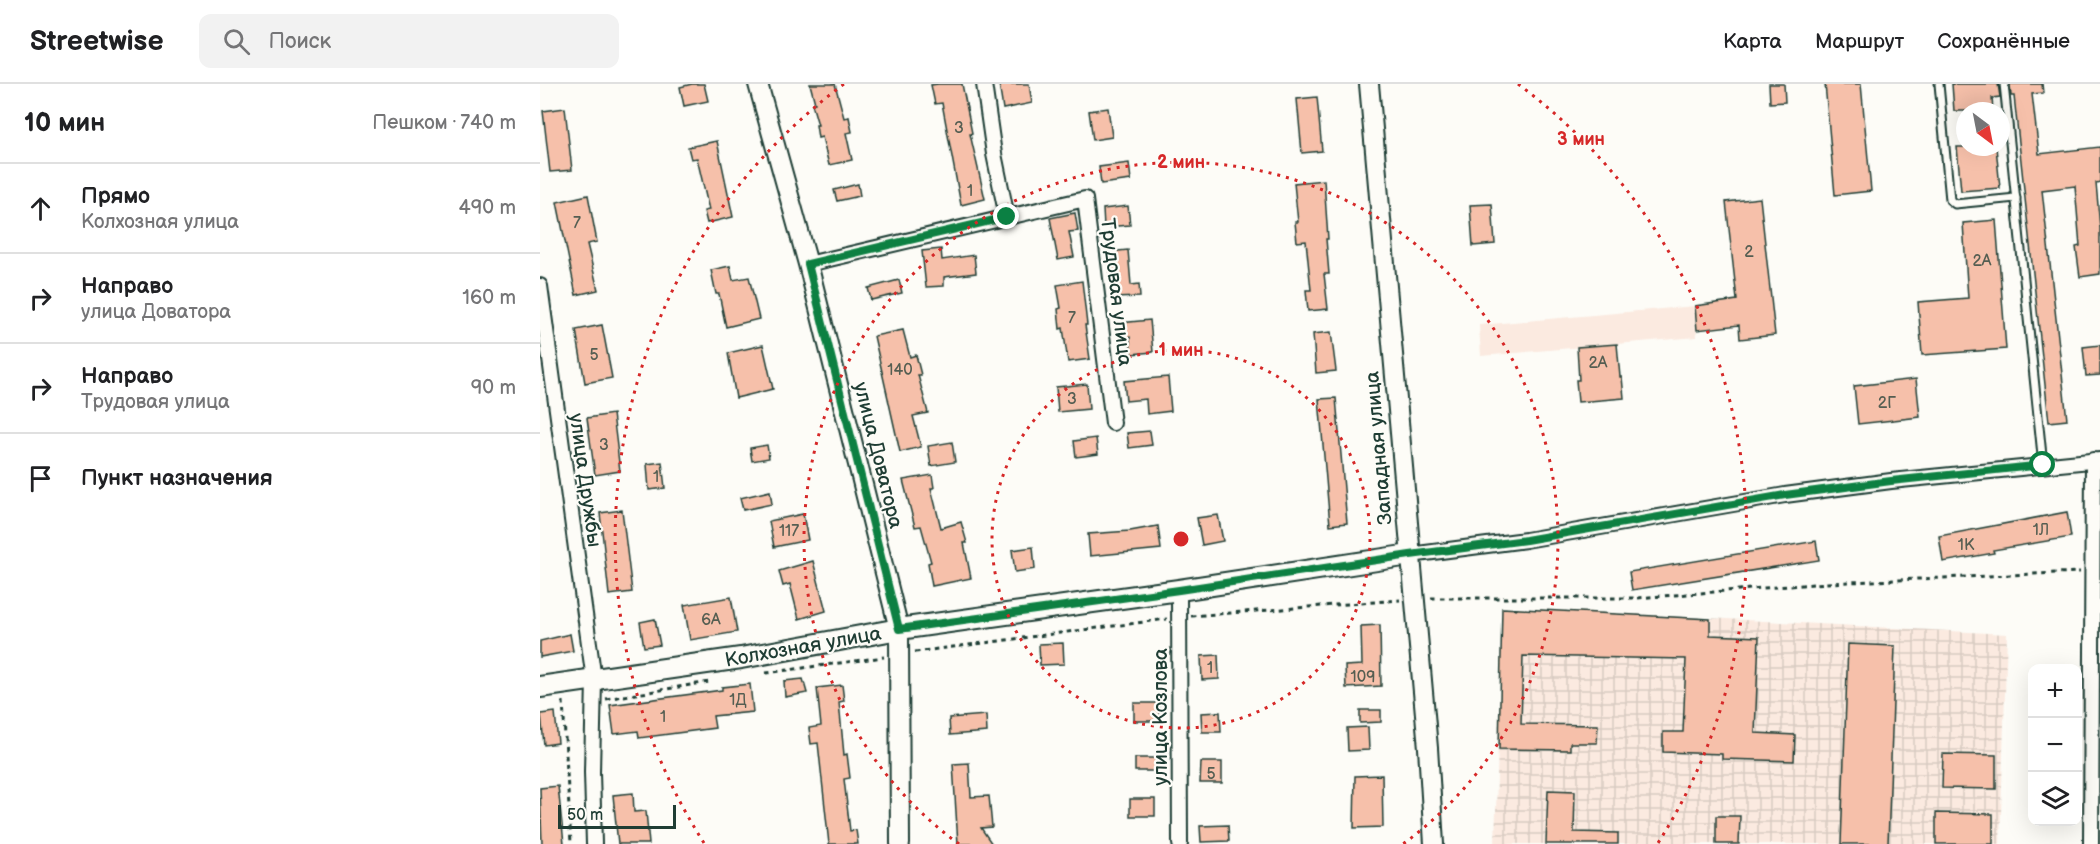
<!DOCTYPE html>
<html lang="ru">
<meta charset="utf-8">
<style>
:root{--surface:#fff;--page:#f2f2f2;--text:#202124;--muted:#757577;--line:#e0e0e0}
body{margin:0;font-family:"Balsamiq Sans",sans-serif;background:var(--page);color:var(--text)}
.controls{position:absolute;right:18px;bottom:18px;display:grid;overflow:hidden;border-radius:12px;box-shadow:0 6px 24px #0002}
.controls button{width:54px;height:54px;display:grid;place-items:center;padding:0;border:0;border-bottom:2px solid var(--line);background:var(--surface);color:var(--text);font:30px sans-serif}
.compass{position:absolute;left:1416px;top:18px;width:54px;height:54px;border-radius:50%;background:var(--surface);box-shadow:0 6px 24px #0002;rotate:148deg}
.scale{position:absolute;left:18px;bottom:15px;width:118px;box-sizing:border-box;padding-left:6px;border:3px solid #1f3d34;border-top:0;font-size:16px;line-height:21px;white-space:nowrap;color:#1f3d34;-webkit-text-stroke:4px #fdfcf7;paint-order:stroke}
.stop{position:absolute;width:18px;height:18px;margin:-14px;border:4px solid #0b8043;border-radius:50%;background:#fff}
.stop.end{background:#0b8043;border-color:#fff;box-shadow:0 2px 6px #0008}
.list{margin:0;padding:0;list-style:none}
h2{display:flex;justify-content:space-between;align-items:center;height:78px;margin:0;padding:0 24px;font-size:26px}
h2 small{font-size:20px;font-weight:400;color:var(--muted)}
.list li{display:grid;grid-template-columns:39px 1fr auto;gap:18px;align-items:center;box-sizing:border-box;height:90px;padding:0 24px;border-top:2px solid var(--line)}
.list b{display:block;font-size:22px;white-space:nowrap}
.list p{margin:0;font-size:20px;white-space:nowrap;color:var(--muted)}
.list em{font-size:20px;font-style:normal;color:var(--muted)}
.icon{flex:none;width:33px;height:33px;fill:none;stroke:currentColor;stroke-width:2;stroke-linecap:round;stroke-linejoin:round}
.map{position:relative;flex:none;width:1560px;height:760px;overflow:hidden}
header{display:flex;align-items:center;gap:36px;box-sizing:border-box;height:84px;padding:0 30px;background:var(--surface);border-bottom:2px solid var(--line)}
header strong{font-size:28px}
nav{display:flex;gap:33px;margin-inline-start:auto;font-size:21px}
.search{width:420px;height:54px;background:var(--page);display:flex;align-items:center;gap:15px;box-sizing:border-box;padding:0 21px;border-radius:12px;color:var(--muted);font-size:22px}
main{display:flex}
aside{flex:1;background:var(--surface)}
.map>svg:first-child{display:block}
</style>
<header>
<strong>Streetwise</strong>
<div class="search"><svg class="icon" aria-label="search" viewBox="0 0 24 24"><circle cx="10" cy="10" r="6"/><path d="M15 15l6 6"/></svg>Поиск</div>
<nav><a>Карта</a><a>Маршрут</a><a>Сохранённые</a></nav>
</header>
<main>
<aside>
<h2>10 мин<small>Пешком · 740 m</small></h2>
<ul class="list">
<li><svg class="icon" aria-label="ahead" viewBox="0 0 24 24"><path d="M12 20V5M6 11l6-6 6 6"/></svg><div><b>Прямо</b><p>Колхозная улица</p></div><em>490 m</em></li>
<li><svg class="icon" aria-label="right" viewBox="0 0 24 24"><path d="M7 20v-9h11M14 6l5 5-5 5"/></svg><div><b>Направо</b><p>улица Доватора</p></div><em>160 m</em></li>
<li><svg class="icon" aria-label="right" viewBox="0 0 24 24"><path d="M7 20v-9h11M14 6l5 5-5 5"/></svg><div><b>Направо</b><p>Трудовая улица</p></div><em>90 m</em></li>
<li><svg class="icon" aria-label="arrive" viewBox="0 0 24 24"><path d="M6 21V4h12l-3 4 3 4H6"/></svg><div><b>Пункт назначения</b></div></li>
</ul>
</aside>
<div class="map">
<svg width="1560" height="760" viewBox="0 0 1560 760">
<defs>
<pattern id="industrial-grid" width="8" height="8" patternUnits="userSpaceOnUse" patternTransform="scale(1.5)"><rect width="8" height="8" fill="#fbeae0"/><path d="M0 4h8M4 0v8" fill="none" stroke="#d7cac1"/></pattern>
</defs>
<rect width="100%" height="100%" fill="#fdfcf7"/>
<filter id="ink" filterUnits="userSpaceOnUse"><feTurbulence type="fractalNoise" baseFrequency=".0167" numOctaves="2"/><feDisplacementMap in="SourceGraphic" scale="12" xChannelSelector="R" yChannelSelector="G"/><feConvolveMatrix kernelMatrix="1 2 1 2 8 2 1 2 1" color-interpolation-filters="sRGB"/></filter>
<g filter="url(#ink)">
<path fill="#fbeae0" d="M1155,222L1157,253L941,272L939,241Z"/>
<path fill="url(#industrial-grid)" d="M962,523L1467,550L1460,760H955Z"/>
<g fill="#f6c0aa" stroke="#1f3d34" stroke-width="1.5">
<path d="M152,0H164L168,17L144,22L140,3Z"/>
<path d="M270,0H295L304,34L309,33L312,48L306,49L312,76L289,81L282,53L278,54L276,41H278L272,20L275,19Z"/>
<path d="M398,0H422L432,49L430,50L445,115L421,121L402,19L395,20L391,1Z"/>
<path d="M459,0H489L492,19L463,25Z"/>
<path d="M1229,0H1244L1245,18L1230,19Z"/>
<path d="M1285,0H1321L1331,107L1295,111Z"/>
<path d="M1412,0H1458L1460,13L1452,14L1453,27H1414Z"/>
<path d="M1470,0H1502L1503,9L1492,10L1499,70L1560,63V98L1556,99L1560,144V190L1540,193L1536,163L1540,162L1535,102L1502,106L1527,336L1509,338L1474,12H1471Z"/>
<path d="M777,13L782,67L762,69L757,15Z"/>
<path d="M25,24L32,86L10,88L3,27Z"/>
<path d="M568,24L572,53L553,56L549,27Z"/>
<path d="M177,57L193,133L167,139L164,127L169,126L157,74L151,75L148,63Z"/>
<path d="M1417,63H1456L1460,104L1421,107Z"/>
<path d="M589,79L591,96L561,100L559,83Z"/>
<path d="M784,96L788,155H786L789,190H784L788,225L768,227L766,206H771L766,157L757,158L755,138H758L754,99Z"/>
<path d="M318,100L320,112L297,117L294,106Z"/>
<path d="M48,111L57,158L47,160L58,206L36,211L17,118Z"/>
<path d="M1220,114L1235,251L1200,255L1199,241L1157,246L1155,222L1197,216L1186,118Z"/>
<path d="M952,120L955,160L933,162L930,121Z"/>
<path d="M588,122L590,141L564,143L563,125Z"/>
<path d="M535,129L538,147L529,148L534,173L518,176L510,134Z"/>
<path d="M1456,136L1466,265L1382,271L1378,218L1428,214L1423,139Z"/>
<path d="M401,165L402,176L434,171L436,189L404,193V202L386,203L382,167Z"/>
<path d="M588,166L591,201L599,200L600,213L573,214L568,168Z"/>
<path d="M190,182L193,196L209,193L219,235L186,243L179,210H176L171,186Z"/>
<path d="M359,196L362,209L331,216L328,204Z"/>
<path d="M542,197L547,241H545L550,275L528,278L523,244L520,245L518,225L521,224L517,201Z"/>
<path d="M610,236L613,268L591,270L590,253L581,254L579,239Z"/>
<path d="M62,241L72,294L45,299L36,246Z"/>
<path d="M363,246L370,273L376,271L381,291H378L388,329L373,332L381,363L360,368L334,252Z"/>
<path d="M791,248L796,287L776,289L773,250Z"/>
<path d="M1077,260L1080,293H1082L1084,314L1038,318L1036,296H1039L1037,263Z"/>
<path d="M223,261L233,305L196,314L188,269Z"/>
<path d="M1560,261V291L1546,292L1543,263Z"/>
<path d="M628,293L631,327L607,330L606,315L586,317L584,297Z"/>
<path d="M1376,295L1380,333L1318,340L1314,302Z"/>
<path d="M547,300L549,325L518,328L516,303Z"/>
<path d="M796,314L807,439L790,441L779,315Z"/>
<path d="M73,330L80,387L55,391L47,334Z"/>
<path d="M610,347L612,361L589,364L587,349Z"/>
<path d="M556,354L558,370L536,373L534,357Z"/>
<path d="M412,358L415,378L391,382L388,362Z"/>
<path d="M227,361L229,374L212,377L210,364Z"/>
<path d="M122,378L125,404L109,406L107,380Z"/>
<path d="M392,391L394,404H391L401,444L421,438L427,459H424L431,494L392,502L388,479L391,478L381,442L375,443L363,396Z"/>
<path d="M230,407L232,420L203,426L200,414Z"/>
<path d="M82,426L92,508L69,511L60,429Z"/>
<path d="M1527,428L1531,453L1453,466L1454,469L1403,478L1399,452Z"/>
<path d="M263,430L268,456L234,463L229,437Z"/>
<path d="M678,431L683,457L662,461L657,434Z"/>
<path d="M618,442L621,465L550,472L548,450L590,447Z"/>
<path d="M1276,457L1279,476L1092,506L1089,488Z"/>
<path d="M493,463L495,485L475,488L472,466Z"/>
<path d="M273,477L286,527L259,535L250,500L243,502L239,487Z"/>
<path d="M191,513L197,548L150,556L144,521Z"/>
<path d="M962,524L1170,535V551L1219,553L1215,649L1255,651L1254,677L1182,675V670L1123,668V648H1143L1146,575L983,572L981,640L1058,641L1057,659H1030V666L959,665Z"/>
<path d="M115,535L120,561L104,563L100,538Z"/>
<path d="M840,541L841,602L806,604L805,582L822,581L821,542Z"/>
<path d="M30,550L33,567L0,573V557Z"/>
<path d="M523,559L524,580L500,581L499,560Z"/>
<path d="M1308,560L1355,562L1348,760H1301Z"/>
<path d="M678,571L679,595L662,596L661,572Z"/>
<path d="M263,595L267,609L245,613L244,597Z"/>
<path d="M210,600L213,628L173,632L175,644L99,654L98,647L74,650L70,621L182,606V603Z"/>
<path d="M302,601L304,617L299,618L304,671L307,670L310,694L304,695L310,747L316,746L318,760H289L278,659L271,660L269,644L281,642L277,604Z"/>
<rect x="594" y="619" width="25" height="18"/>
<path d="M820,626H841V638L820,639Z"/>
<path d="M15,628L18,659L4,661L1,630Z"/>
<path d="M680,628L681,648H662L661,629Z"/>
<path d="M446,631L447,648L410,651L409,634Z"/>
<path d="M828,643L829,666L808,667L807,644Z"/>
<path d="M1403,670L1456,671V705L1402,704Z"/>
<rect x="595" y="674" width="21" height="13"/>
<path d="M661,678H682V699H660Z"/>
<path d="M429,679L431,713L449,712L452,743L441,744L452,760H418L413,680Z"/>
<path d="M842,691L843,743L814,744L815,692Z"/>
<path d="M18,702L24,760H2L0,704Z"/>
<path d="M1008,706L1035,707L1034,748L1078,749V760H1006Z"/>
<path d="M93,709L94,728L106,727L109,760H78L73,711Z"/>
<rect x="590" y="715" width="25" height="17"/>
<path d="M1396,729L1453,730V760H1396Z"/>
<path d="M1176,732H1200L1199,760H1176Z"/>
<path d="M688,741L689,757L661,758L660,742Z"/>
</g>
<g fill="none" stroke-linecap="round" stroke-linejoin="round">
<g stroke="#1f3d34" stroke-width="11">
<g id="service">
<path d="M1399,0L1410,116L1415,120L1476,114"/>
<path d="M1464,0L1503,381"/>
</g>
</g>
<g stroke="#1f3d34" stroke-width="18">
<g id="minor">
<path d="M444,0L454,70L467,133"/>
<path d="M268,180L545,115L573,339"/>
<path d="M0,202L54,596L52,688L54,760"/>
<path d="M870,471L986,456L1245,411L1351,397L1560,376"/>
<path d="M639,506L640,760"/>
<path d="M1551,760L1553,376"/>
</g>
</g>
<g stroke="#1f3d34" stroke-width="22">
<g id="tertiary">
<path d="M218,0L268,180L359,545L360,760"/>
<path d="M829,0L888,664L894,760"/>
</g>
</g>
<g stroke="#1f3d34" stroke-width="24">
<path id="secondary" d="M0,603L201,574L359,545L639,506L870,471"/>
</g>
<g stroke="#1f3d34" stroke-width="3" stroke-dasharray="4.5 4.5" stroke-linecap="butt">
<path d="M891,514H1097L1287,499L1540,488"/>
<path d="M651,532L860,516"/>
<path d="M375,568L627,535"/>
<path d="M226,589L344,573"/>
<path d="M66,615L169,598"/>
<path d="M23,617L31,760"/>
</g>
<use href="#service" stroke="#fdfcf7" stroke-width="7"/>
<use href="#minor" stroke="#fdfcf7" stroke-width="14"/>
<use href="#tertiary" stroke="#fdfcf7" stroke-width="18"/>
<use href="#secondary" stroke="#fdfcf7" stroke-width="20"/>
</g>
</g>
<g fill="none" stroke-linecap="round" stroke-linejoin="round" filter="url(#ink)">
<path stroke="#0b8043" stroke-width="8" d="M467,133L268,180L359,545L639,506L870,471L986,456L1245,411L1351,397L1503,381"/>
</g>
<g fill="none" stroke="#d62828" stroke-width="3" stroke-dasharray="3 6">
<circle cx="641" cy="455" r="189"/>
<path d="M419 760A377 377 0 1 1 863 760"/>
<path d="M164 759A566 566 0 0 1 304 0M978 0A566 566 0 0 1 1118 759"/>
</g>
<g text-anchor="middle" stroke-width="4.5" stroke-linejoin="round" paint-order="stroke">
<g font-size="16" fill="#555e52">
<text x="419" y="49">3</text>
<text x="430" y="112">1</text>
<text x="37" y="144">7</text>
<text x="1209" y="173">2</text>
<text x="1442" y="182">2А</text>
<text x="532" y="239">7</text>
<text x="54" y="276">5</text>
<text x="1058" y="284">2А</text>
<text x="360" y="291">140</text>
<text x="532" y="320">3</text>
<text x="1347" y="324">2Г</text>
<text x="64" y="366">3</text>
<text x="116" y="398">1</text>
<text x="1501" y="451">1Л</text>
<text x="249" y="452">117</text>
<text x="1426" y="466">1К</text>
<text x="171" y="541">6А</text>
<text x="670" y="589">1</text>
<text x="823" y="598">109</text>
<text x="198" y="621">1Д</text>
<text x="123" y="638">1</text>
<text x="671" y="695">5</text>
</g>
<g font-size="20" fill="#1f3d34" stroke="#fdfcf7">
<text transform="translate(577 208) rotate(83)" y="7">Трудовая улица</text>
<text transform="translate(838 364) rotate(-95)" y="7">Западная улица</text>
<text transform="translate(339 371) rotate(76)" y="7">улица Доватора</text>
<text transform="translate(46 396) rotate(82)" y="7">улица Дружбы</text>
<text transform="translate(263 562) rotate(-10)" y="7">Колхозная улица</text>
<text transform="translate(620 633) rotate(-90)" y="7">улица Козлова</text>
</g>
</g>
<circle cx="641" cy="455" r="9" fill="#d62828" stroke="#fdfcf7" stroke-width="3"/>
<g font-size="18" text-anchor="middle" font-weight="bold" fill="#d62828" stroke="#fdfcf7" stroke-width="4.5" stroke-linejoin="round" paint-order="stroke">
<text x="1041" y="61">3 мин</text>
<text x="641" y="84">2 мин</text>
<text x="641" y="272">1 мин</text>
</g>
</svg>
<div class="controls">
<button>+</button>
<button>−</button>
<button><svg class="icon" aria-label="layers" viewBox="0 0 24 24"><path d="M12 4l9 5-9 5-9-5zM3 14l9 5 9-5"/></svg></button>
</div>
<svg class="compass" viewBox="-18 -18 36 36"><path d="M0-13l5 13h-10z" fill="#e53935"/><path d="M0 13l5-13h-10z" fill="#757577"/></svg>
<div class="scale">50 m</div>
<div class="stop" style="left:1503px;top:381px"></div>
<div class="stop end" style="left:467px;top:133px"></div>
</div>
</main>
